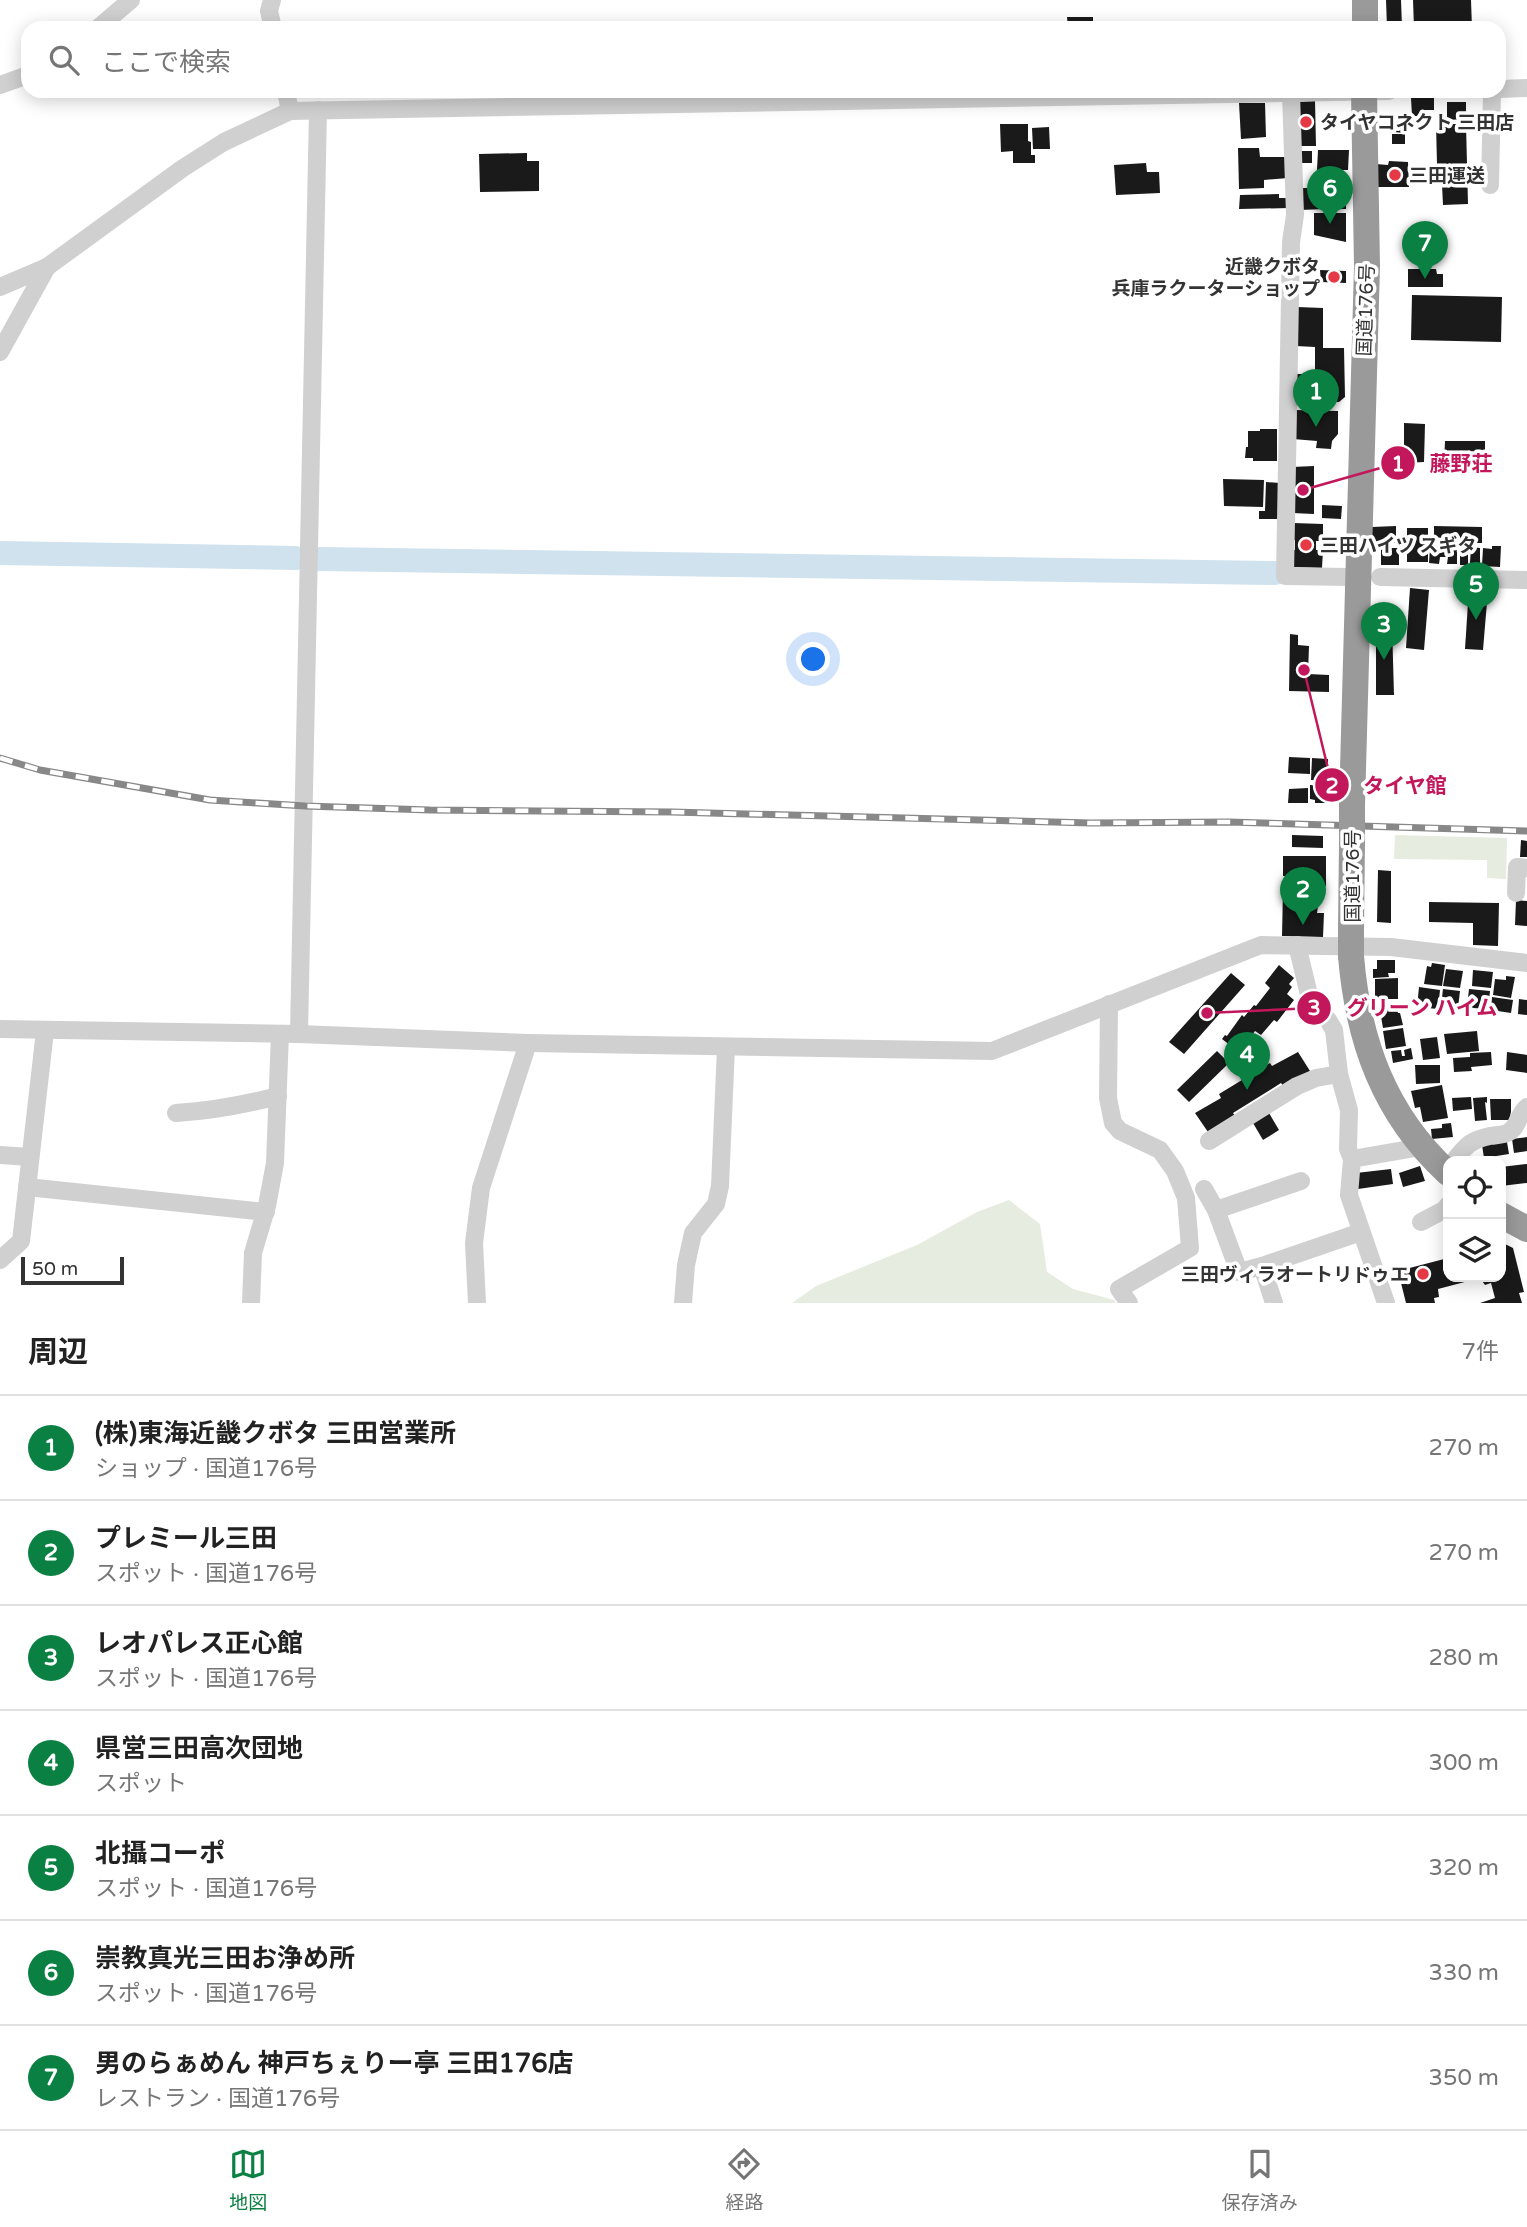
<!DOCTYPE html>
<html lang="ja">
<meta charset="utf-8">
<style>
:root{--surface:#fff;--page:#f6f6f6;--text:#222;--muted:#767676;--line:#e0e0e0;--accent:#0b8043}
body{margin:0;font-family:"Varela Round","Noto Sans JP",sans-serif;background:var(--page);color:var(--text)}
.controls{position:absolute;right:21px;bottom:21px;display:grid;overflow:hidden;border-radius:14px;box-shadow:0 4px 18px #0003}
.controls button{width:63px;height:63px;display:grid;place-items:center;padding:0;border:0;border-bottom:2px solid var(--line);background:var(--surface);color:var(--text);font:35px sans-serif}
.scale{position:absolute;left:21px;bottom:18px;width:103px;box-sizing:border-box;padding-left:7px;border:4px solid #333;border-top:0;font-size:19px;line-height:24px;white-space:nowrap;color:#333;-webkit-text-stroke:5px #fff;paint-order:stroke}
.you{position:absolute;left:814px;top:660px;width:24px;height:24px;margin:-18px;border:5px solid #fff;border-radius:50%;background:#1a73e8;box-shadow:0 0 0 10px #1a73e833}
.badge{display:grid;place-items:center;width:46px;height:46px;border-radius:50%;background:var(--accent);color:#fff;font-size:23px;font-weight:700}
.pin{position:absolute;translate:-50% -58px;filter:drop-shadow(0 2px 4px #0008)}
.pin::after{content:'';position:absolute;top:37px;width:24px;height:21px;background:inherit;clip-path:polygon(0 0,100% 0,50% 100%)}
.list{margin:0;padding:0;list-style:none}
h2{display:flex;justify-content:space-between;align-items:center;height:91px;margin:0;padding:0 28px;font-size:30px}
h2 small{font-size:23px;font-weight:400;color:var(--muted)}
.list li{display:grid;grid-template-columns:46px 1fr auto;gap:21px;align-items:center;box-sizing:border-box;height:105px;padding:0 28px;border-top:2px solid var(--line)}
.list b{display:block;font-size:26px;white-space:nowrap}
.list p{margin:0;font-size:23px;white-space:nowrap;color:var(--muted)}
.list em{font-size:23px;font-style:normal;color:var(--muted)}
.icon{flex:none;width:38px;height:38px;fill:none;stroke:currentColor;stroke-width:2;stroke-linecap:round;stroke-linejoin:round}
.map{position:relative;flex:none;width:1527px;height:1303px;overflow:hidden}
.search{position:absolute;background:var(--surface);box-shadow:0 4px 18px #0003;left:21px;right:21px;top:21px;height:77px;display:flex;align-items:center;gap:18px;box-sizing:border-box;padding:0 24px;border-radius:21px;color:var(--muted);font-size:26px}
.sheet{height:826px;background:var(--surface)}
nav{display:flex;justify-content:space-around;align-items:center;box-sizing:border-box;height:98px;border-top:2px solid var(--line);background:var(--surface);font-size:19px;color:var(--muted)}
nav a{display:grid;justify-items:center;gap:4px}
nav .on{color:var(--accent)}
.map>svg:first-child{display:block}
</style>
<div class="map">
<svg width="1527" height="1303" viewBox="0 0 1527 1303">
<rect width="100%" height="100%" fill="#fff"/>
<g fill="#e6ecdf">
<path d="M1395,835L1507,838L1506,879L1487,878V860L1394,859Z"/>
<path d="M1009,1200L1040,1224L1047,1272L1073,1289L1114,1300L1116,1303H792L816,1286L917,1245L977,1212Z"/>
</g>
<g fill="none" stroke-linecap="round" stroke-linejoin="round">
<g stroke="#cfe2ee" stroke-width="24">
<path d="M0,553L295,558"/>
<path d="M318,559L1275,573"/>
</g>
</g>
<g fill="#1a1a1a">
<path d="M1386,0H1401L1402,27H1387Z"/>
<path d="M1413,0H1471L1472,28H1414Z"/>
<path d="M1067,17H1093V28H1068Z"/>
<path d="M1411,98H1434V110H1425L1426,116H1412Z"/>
<path d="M1315,101L1316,146H1299L1298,102Z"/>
<path d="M1447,102H1466V119L1447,120Z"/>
<path d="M1239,103H1265L1266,137L1241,139Z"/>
<path d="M1394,120H1405L1404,133L1394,132Z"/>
<path d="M1000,124H1028V141L1031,142V155H1035V163H1013V151L1001,152Z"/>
<path d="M1436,124H1466L1468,204L1443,205L1441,164H1437Z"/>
<path d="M1049,127L1050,149H1033L1032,128Z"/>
<rect x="1392" y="134" width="13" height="10"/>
<path d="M1238,148H1259L1260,157H1287L1288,178L1264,180V188L1239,189Z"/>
<path d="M1318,150H1349L1348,170H1317Z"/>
<rect x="1298" y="151" width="14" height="12"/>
<path d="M527,153V161H539V191L480,192L479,154Z"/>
<path d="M1389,161L1408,162L1409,187H1376V164L1388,165Z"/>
<path d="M1146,163L1147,172H1159L1160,193L1116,195L1114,165Z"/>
<path d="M1300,188H1325V209L1300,210Z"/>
<rect x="1327" y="191" width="19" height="18"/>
<path d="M1279,194V198H1289V208L1239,209L1240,195Z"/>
<path d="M1314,213H1346V242L1314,235Z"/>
<path d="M1408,269H1436L1437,274H1443V287H1408Z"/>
<path d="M1320,270L1346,271V283L1321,282Z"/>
<path d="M1412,295L1502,297L1501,342L1411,340Z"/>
<path d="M1297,307L1323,308V348H1344L1345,397L1339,402L1293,401L1294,374H1315V347L1296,346Z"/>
<path d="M1294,410L1338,411V434L1332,441L1331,449L1316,448L1317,441L1293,439Z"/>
<path d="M1404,423L1425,424L1424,462L1404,463Z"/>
<path d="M1260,429H1277V461H1253V458H1245L1246,447H1248V431H1260Z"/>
<path d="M1445,441H1485V464H1444Z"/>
<path d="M1314,466V514L1292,513V467Z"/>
<path d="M1223,479L1264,480L1263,507L1224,506Z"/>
<path d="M1266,482L1280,483L1279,519H1259V511H1265Z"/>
<path d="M1322,505L1342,506L1341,519L1322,518Z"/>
<path d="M1293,523L1323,524V541H1316V550H1323L1322,568L1292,567V549L1295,550V540H1292Z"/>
<path d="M1396,526V543H1372V527Z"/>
<path d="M1434,526L1482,527V543H1434Z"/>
<rect x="1407" y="528" width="21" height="34"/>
<path d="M1492,546H1501L1500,567L1482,566L1483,548L1492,549Z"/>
<path d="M1471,547L1480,548V563H1470Z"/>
<rect x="1381" y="548" width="18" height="17"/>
<path d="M1430,548H1457V564H1447L1448,557H1440L1439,564L1429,563Z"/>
<rect x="1460" y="548" width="8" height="17"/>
<path d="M1410,588L1429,590L1424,650L1406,648Z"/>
<path d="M1469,588L1488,590L1483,650L1465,649Z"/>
<path d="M1376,624L1392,625L1394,695H1376Z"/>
<path d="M1290,634L1298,635V645L1309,646L1308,674L1329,675V692L1289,691Z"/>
<path d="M1289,757L1310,758V774L1288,773Z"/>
<path d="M1312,758L1328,759L1327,781L1311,780Z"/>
<path d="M1310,785L1328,786L1327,803H1315V800L1310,799Z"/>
<path d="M1308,788V803H1288L1289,789Z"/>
<path d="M1292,835L1323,836V848L1292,847Z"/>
<path d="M1521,840L1527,841V857H1520Z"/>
<path d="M1283,856H1326V886L1293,885V876H1283Z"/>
<path d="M1378,870L1391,871V923L1377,922Z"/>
<path d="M1283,890H1312V905L1318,906L1317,913H1324L1323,937L1282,936Z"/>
<path d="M1516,900L1527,901V926L1515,925Z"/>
<path d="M1429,902L1499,903L1498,946L1473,945V923L1429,922Z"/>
<path d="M1377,960H1395V973H1388L1389,977L1373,978V969H1377Z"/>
<path d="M1432,963L1445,965L1442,986L1424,984L1427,966L1431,967Z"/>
<path d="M1279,965L1294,978L1289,984L1292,987L1287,994L1294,1000L1277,1022L1274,1020L1261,1035L1255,1031L1239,1052L1222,1039L1225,1035L1227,1036L1242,1015L1244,1017L1254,1005L1256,1006L1270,988L1265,983Z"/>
<path d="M1446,969L1463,971L1460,988L1443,986Z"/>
<path d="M1473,970L1493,972L1491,988L1472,986Z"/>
<path d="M1231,973L1245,985L1184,1054L1169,1042Z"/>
<path d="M1506,976L1515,977L1511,998L1493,995L1495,979L1506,980Z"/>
<path d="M1398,978V999H1375V979Z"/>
<path d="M1419,987L1440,990L1438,1009L1417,1007Z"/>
<path d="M1443,989L1460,991L1458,1008L1441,1006Z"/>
<path d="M1469,989L1490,991L1488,1010L1467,1007Z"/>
<path d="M1492,997L1513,1000L1511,1013L1491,1010Z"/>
<path d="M1519,999L1527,1000V1015L1518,1014Z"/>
<path d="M1397,1008L1398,1013H1400L1403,1025L1383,1028L1380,1011Z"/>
<path d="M1403,1028L1406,1046L1386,1049L1383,1031Z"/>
<path d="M1477,1031L1479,1051L1447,1054L1444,1034Z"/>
<path d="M1437,1037L1440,1058L1423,1060L1420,1039Z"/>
<path d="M1411,1048L1413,1059L1393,1063L1391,1051L1401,1050L1402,1056H1405L1404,1050Z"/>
<path d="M1217,1051L1229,1063L1189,1102L1177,1090Z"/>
<path d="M1298,1052L1310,1071L1284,1087L1281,1083L1233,1113L1235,1116L1208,1132L1195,1113L1221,1098L1219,1094L1270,1063L1272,1066Z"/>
<path d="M1491,1052L1492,1065L1471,1067L1472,1071L1454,1072L1453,1058L1470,1057V1053Z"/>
<path d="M1507,1052L1527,1055V1073L1506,1070Z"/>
<path d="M1415,1065H1440V1083L1416,1084Z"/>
<path d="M1442,1085L1448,1118L1423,1122L1420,1107L1415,1108L1411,1091Z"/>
<path d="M1471,1097L1472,1109L1453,1111L1452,1098Z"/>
<path d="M1487,1097V1103L1485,1102L1487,1120L1475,1121L1473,1098Z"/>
<path d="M1490,1099H1511V1112L1509,1120H1491Z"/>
<path d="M1269,1113L1279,1130L1263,1140L1253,1123Z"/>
<path d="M1451,1123L1453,1137L1432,1139L1431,1129L1442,1128V1124Z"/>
<path d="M1527,1137V1151L1514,1153L1512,1139Z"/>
<path d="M1507,1142L1509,1154L1484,1158L1482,1145Z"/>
<path d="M1527,1164V1183L1501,1186V1167Z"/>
<path d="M1420,1166L1425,1181L1403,1187L1399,1173Z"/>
<path d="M1391,1169L1393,1184L1358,1189L1356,1173Z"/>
<path d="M1501,1242L1513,1248L1524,1292L1519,1293L1522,1303H1480L1495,1298L1491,1283L1485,1285L1480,1278L1438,1289L1439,1297L1434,1298L1435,1303H1406L1398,1271L1448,1258V1277H1501Z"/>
</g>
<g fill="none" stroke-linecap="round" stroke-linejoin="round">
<g stroke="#d0d0d0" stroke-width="18">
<path d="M272,0L269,11L273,28"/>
<path d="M98,28L131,0"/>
<path d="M0,85L28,75"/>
<path d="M1499,89L1527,88"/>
<path d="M286,91L290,111L1389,91"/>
<path d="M1291,93L1295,215L1291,242L1285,576L1349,577"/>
<path d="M1490,185L1492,91"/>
<path d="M0,287L47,267L183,168L224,142L290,111"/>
<path d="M0,352L47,267"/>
<path d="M1380,577L1527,580"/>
<path d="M1516,893L1517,867L1527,868"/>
<path d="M1297,945L1311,1003L1328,1020L1334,1030L1339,1074L1349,1110L1348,1149L1352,1159"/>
<path d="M1109,1004L1108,1098L1113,1123L1120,1131L1160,1150L1175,1171L1186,1198L1190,1248L1119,1289L1129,1303"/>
<path d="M0,1029L299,1034L528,1043L992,1051L1261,945L1391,947L1527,963"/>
<path d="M299,1034L318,110"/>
<path d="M176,1113C212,1111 243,1105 278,1096"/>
<path d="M1209,1141L1297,1086L1316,1078L1339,1074"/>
<path d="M0,1155L30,1157"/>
<path d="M1454,1161C1466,1146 1470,1140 1490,1136C1495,1135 1503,1135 1507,1133C1519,1128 1517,1115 1527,1107"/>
<path d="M27,1187L266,1212"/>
<path d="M1204,1189L1216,1210L1239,1272L1262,1266L1274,1303"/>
<path d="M1216,1210L1301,1181"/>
<path d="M1421,1222L1444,1210L1448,1205"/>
<path d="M0,1260L21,1241L45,1031"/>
<path d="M1262,1266L1361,1232"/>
<path d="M251,1303L253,1253L267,1206L275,1163L280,1034"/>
<path d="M477,1303L474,1243L481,1188L528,1043"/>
<path d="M683,1303L686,1265L693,1233L716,1204L720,1186L726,1047"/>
<path d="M1386,1303L1349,1195L1352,1159L1421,1147"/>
</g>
<g stroke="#9a9a9a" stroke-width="26">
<path d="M1365,28V0"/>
<path d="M1352,805L1367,266L1364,91"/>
<path d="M1351,930L1352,842"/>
<path d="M1351,956C1358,1041 1384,1114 1448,1173"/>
<path d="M1501,1215L1527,1229"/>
</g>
<g stroke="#888" stroke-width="7">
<path id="rail" d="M0,758L40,770L210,800L305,806L430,810L672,812L1091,823L1229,822L1527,831"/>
</g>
<use href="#rail" stroke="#fff" stroke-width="4.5" stroke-dasharray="13" stroke-linecap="butt"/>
<g stroke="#9a9a9a" stroke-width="26">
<path d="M1352,842V805"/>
<path d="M1351,956V930"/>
</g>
</g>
<g fill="#e63946" stroke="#fff" stroke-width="2.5">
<circle cx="1306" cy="122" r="7"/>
<circle cx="1395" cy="175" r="7"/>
<circle cx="1334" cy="277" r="7"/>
<circle cx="1306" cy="545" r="7"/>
<circle cx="1423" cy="1274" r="7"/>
</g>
<g text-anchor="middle" stroke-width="7" stroke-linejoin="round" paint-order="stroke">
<g font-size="19" font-weight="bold" fill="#333" stroke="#fff" text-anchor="start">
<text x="1320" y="129">タイヤコネクト 三田店</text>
<text x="1409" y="182">三田運送</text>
<text x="1320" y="273" text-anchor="end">近畿クボタ<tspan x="1320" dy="22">兵庫ラクーターショップ</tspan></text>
<text x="1320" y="552">三田ハイツ スギタ</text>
<text x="1409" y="1281" text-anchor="end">三田ヴィラオートリドゥエ</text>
</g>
<g font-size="19" fill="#333" stroke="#fff">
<text transform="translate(1365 310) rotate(-88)" y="7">国道176号</text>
<text transform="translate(1352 876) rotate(-90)" y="7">国道176号</text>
</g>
</g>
<path fill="none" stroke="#c2185b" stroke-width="2.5" d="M1303 490L1398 463M1304 670L1332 785M1207 1013L1314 1008"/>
<g fill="#c2185b" stroke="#fff" stroke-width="2.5">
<circle cx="1303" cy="490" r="7"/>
<circle cx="1304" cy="670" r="7"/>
<circle cx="1207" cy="1013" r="7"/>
<circle cx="1398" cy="463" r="18"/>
<circle cx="1332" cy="785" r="18"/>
<circle cx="1314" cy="1008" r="18"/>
</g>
<g font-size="21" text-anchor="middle" font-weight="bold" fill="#fff">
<text x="1398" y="471">1</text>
<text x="1332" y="793">2</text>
<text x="1314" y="1015">3</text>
</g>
<g font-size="21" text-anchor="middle" font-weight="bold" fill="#c2185b" stroke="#fff" stroke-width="7" stroke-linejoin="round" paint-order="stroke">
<text x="1461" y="471">藤野荘</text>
<text x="1405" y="793">タイヤ館</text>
<text x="1422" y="1015">グリーン ハイム</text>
</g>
</svg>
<div class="controls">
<button><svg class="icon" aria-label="locate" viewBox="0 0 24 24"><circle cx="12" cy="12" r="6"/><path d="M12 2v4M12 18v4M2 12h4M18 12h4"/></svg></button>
<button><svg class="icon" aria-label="layers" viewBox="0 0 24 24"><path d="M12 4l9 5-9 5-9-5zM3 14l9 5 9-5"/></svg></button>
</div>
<div class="scale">50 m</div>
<div class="you"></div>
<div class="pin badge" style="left:1316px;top:427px">1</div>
<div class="pin badge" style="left:1303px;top:925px">2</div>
<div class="pin badge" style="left:1384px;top:660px">3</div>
<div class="pin badge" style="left:1247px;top:1090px">4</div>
<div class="pin badge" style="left:1476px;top:620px">5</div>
<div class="pin badge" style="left:1330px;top:224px">6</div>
<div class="pin badge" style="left:1425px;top:279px">7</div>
<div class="search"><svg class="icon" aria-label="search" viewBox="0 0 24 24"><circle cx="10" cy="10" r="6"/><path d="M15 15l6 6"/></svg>ここで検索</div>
</div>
<section class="sheet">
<h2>周辺<small>7件</small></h2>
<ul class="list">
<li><span class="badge">1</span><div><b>(株)東海近畿クボタ 三田営業所</b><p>ショップ · 国道176号</p></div><em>270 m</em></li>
<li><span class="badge">2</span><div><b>プレミール三田</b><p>スポット · 国道176号</p></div><em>270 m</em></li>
<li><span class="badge">3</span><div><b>レオパレス正心館</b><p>スポット · 国道176号</p></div><em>280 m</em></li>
<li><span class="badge">4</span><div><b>県営三田高次団地</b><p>スポット</p></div><em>300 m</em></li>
<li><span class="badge">5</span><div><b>北攝コーポ</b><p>スポット · 国道176号</p></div><em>320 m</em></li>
<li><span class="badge">6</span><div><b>崇教真光三田お浄め所</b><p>スポット · 国道176号</p></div><em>330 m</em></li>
<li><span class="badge">7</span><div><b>男のらぁめん 神戸ちぇりー亭 三田176店</b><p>レストラン · 国道176号</p></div><em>350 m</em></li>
</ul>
</section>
<nav>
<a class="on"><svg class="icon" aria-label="map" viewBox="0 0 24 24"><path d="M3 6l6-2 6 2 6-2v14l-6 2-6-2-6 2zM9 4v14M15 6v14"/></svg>地図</a>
<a><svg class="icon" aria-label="directions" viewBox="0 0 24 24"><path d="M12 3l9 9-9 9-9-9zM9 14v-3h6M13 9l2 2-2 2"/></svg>経路</a>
<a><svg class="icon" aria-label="saved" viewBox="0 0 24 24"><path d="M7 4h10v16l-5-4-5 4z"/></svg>保存済み</a>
</nav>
